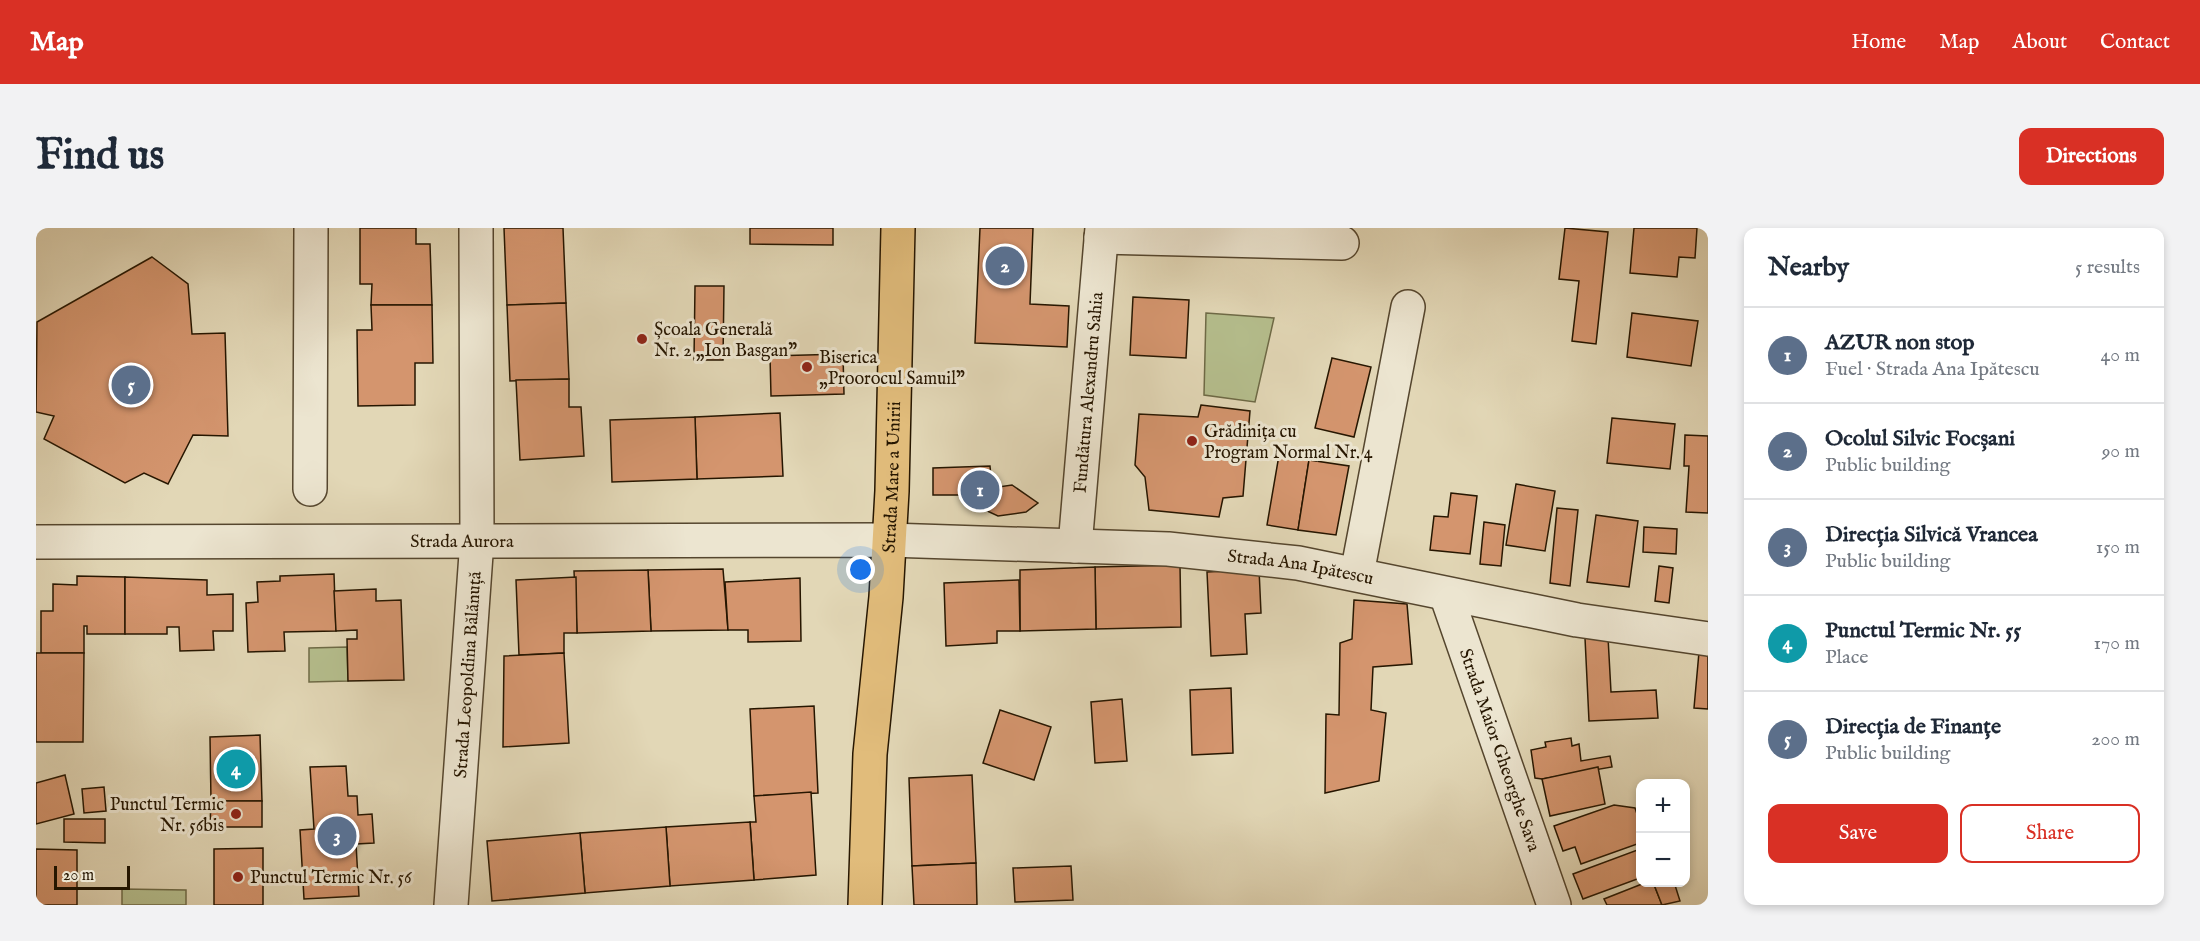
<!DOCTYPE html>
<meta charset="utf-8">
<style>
:root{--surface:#fff;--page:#f2f2f3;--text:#1f2937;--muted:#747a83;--line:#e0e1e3;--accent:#d93025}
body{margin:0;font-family:"IM FELL English",serif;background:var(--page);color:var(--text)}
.controls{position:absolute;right:18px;bottom:18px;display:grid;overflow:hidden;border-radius:12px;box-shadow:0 3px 9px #0003}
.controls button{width:54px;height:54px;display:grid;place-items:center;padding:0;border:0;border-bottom:2px solid var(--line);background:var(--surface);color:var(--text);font:30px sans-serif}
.scale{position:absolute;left:18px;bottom:15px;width:76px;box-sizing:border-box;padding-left:6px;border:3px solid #261600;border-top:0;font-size:16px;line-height:21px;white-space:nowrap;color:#261600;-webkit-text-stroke:4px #ece5d0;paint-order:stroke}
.you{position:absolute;left:825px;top:342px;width:21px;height:21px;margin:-15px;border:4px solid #fff;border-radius:50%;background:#1a73e8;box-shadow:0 0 0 9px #1a73e833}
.badge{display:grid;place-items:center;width:39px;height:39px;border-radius:50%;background:var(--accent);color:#fff;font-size:20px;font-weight:700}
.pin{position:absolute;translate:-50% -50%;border:3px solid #fff;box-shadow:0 2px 6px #0006}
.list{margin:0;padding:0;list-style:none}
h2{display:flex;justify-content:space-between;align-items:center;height:78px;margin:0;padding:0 24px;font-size:26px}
h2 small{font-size:20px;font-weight:400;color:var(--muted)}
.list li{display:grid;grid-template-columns:39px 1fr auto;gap:18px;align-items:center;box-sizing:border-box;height:96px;padding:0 24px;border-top:2px solid var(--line)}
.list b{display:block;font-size:22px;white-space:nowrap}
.list p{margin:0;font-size:20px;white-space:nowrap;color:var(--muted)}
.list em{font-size:20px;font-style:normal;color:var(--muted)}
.actions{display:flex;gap:12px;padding:18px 24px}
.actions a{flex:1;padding:14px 0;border:2px solid var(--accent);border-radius:12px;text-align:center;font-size:21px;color:var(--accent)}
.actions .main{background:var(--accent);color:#fff}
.map{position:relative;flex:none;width:1672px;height:677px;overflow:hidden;border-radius:12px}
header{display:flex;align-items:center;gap:36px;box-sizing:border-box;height:84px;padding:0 30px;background:var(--accent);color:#fff}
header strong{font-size:28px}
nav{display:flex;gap:33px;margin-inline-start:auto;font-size:21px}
.intro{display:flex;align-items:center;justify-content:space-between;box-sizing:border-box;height:144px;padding:0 36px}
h1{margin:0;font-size:42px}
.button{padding:15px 27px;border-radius:12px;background:var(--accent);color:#fff;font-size:21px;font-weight:700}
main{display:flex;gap:36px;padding:0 36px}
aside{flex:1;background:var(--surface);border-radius:12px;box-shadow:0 3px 9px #0003}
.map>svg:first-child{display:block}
</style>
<header>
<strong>Map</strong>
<nav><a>Home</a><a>Map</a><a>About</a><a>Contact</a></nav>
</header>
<div class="intro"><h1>Find us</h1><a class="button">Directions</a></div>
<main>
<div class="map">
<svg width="1672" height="677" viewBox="0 0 1672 677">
<rect width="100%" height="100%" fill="#e2d7b6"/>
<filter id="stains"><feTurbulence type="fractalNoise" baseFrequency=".00333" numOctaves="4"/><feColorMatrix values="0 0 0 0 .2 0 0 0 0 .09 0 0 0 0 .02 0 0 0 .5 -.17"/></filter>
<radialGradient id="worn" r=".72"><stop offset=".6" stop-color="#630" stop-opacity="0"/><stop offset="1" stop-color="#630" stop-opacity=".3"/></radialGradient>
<g fill="#b5be8d" stroke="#6e6a46" stroke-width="1.5">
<path d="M1170,85L1238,90L1219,174L1168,167Z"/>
<path d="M311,419L312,453L273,454V420Z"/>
<path d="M86,661L150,662V677H86Z"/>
</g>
<g fill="#d4956e" stroke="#261600" stroke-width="1.5">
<path d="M324,0H380V16H394L396,77H335L336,56H324Z"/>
<path d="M468,0H527L530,75L471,77Z"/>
<path d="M714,0H797V17L714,16Z"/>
<path d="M944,0H997L994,76L1033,78L1031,119L939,115Z"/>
<path d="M1529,0L1572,4L1560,116L1536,113L1543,53L1523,51Z"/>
<path d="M1598,0H1661L1659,30L1643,29L1641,49L1594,45Z"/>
<path d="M116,29L152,56L156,106L189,105L192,208L157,207L132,256L108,245L89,255L8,211L18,188L0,184L1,94Z"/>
<path d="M659,58H688L687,132H658Z"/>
<path d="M1097,69L1153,72L1150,130L1094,127Z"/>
<path d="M530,75L533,151L474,153L471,77Z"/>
<path d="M335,77H396L397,135H379V177L322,178L321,102H336Z"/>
<path d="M1596,85L1662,93L1655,138L1591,129Z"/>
<path d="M807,126L808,166L735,168L734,128Z"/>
<path d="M1296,130L1335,139L1318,209L1279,200Z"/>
<path d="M533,151V179H545L548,228L484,232L480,152Z"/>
<path d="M1165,177L1214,183L1207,268L1187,270L1183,289L1113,282L1109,249L1099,237L1103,186L1162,189Z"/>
<path d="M744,185L747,248L661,251L659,189Z"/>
<path d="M659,189L661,251L576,254L574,192Z"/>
<path d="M1576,190L1639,196L1634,241L1571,235Z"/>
<path d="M1649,207L1672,208V285L1650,284L1653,238H1648Z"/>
<path d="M1243,227L1273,232L1262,302L1231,297Z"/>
<path d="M1273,232L1313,238L1300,307L1262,302Z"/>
<path d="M954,238L956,260L976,257L1002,275L990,284L962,288L934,275L928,267H897V240Z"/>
<path d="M1480,256L1519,263L1509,323L1470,317Z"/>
<path d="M1415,265L1441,268L1434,326L1394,322L1398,288L1412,289Z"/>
<path d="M1521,280L1542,282L1534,358L1514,355Z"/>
<path d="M1560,287L1602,293L1593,359L1551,354Z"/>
<path d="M1448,294L1469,297L1465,338L1444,336Z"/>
<path d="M1608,299L1641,301L1640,326L1607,324Z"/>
<path d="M1144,337L1145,399L1060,401L1059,339Z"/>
<path d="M1623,338L1637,340L1633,375L1619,373Z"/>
<path d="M1059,339L1060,401L984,403V342Z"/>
<path d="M687,341L692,402L615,403L612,342Z"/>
<path d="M1223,341L1225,385L1209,386L1211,426L1175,428L1171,344Z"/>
<path d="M612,342L615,403L541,405L538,343Z"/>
<path d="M298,346L300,403L248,404L249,423L212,424L210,375L222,374L221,354L244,353V348Z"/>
<path d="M41,348L89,349V406H51V398H48V425H5V383H17V356L41,357Z"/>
<path d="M89,349L171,352V367L197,366V403H177L178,422L144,423L143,399H131V406H89Z"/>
<path d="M540,349L541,405H528V425L483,427L480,352Z"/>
<path d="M764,350L765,413L712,414V402H692L689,354Z"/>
<path d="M983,352L984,403H961V415L910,418L908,355Z"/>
<path d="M340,361V373L365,372L368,452L312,453L311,411H321V402L300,403L298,363Z"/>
<path d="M1318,372L1371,376L1376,436L1337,439L1335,482L1350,485L1343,553L1289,565L1290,486L1303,487L1304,415L1316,411Z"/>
<path d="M1572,409L1575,464L1620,462L1622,490L1553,493L1549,410Z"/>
<path d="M1663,424L1672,425V481L1658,480Z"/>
<path d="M0,425H48L47,514H0Z"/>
<path d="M528,425L533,515L467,519L468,428Z"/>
<path d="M1195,460L1197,525L1156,527L1154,462Z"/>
<path d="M1086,471L1091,533L1059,535L1055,474Z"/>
<path d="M778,478L782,565L718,568L714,481Z"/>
<path d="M964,482L1015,499L998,552L947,535Z"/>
<path d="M224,507L226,573H175L174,509Z"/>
<path d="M1535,510L1536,518L1543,516L1545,533L1574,528L1576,539L1506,551L1499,550L1495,522L1510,519L1509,514Z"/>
<path d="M310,538L312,568H321L322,587L336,586L338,615L320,616L323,668L268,671L264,602L278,601L274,539Z"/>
<path d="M1562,539L1569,576L1514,588L1506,551Z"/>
<path d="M29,547L38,586L0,596V555Z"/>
<path d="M936,547L940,635L876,638L873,550Z"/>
<path d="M68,559L70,583L48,585L46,561Z"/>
<path d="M775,564L780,647L718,652L714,594H720L718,568Z"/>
<path d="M175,573H226V599H174Z"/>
<path d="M1578,577L1599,580L1604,595V615L1545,636L1539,619L1527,623L1518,598Z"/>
<path d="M28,591H69V615L28,614Z"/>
<path d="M714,594L718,652L634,658L630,599Z"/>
<path d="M630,599L634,658L549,665L544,605Z"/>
<path d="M544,605L549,665L456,673L451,613Z"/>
<path d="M227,620V677H178V621Z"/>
<path d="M0,621L41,622V677H0Z"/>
<path d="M1604,621V650L1547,671L1537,646Z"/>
<path d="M940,635L941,677H878L876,638Z"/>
<path d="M1035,638L1037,672L979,674L977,640Z"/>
<path d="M1611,654H1617L1626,677H1571L1568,671Z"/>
<path d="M1617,654H1638L1644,673L1626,677Z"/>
</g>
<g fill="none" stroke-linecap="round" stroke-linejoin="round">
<g stroke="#55462e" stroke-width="36">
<g id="minor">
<path d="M1065,9L1306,15"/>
<path d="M274,261L275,0"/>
<path id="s1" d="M0,314L853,312L1132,321L1262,335L1541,392L1672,411"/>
<path id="s2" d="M1039,318L1066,0"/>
<path d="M1321,346L1372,79"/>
<path id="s3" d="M1410,366L1518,677"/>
<path id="s4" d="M415,677L441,312L440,0"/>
</g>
</g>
<g stroke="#261600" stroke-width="36">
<g id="major">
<path id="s5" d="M829,677L834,526L850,369L856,263L862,0"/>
</g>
</g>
<use href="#minor" stroke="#ece5d0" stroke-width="33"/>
<use href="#major" stroke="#e1bc7b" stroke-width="33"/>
</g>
<g fill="#8f2418" stroke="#ece5d0" stroke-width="2">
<circle cx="606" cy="111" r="6"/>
<circle cx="771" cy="139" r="6"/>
<circle cx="1156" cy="213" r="6"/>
<circle cx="200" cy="586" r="6"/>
<circle cx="202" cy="649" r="6"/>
</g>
<g text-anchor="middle" stroke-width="6" stroke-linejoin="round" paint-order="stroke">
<g font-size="18" fill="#261600" stroke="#ece5d0" text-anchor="start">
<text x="618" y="107">Școala Generală<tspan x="618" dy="21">Nr. 2 „Ion Basgan"</tspan></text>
<text x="783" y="135">Biserica<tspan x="783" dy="21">„Proorocul Samuil”</tspan></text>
<text x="1168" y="209">Grădinița cu<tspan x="1168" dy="21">Program Normal Nr. 4</tspan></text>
<text x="188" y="582" text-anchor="end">Punctul Termic<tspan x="188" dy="21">Nr. 56bis</tspan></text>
<text x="214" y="655">Punctul Termic Nr. 56</text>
</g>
<g font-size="18" fill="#261600" stroke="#ece5d0">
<text dy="6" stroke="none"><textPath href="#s2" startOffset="154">Fundătura Alexandru Sahia</textPath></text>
<text dy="6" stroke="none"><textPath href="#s5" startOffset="429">Strada Mare a Unirii</textPath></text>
<text dy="6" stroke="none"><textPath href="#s1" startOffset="426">Strada Aurora</textPath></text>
<text dy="6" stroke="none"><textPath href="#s1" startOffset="1266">Strada Ana Ipătescu</textPath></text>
<text dy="6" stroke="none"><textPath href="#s4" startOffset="231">Strada Leopoldina Bălănuță</textPath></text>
<text dy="6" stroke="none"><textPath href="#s3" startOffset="165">Strada Maior Gheorghe Sava</textPath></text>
</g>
</g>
<rect width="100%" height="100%" filter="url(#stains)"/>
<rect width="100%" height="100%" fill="url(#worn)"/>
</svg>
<div class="controls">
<button>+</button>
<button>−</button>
</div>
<div class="scale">20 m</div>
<div class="you"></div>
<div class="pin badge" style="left:944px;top:262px;background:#5c6f8a">1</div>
<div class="pin badge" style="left:969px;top:38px;background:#5c6f8a">2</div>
<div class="pin badge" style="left:301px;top:608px;background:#5c6f8a">3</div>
<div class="pin badge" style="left:200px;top:541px;background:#0f9aa8">4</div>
<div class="pin badge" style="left:95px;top:157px;background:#5c6f8a">5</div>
</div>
<aside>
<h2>Nearby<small>5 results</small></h2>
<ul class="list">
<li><span class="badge" style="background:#5c6f8a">1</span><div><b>AZUR non stop</b><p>Fuel · Strada Ana Ipătescu</p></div><em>40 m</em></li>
<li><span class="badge" style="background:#5c6f8a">2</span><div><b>Ocolul Silvic Focșani</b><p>Public building</p></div><em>90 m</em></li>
<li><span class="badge" style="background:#5c6f8a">3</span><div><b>Direcția Silvică Vrancea</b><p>Public building</p></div><em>150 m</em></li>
<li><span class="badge" style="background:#0f9aa8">4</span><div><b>Punctul Termic Nr. 55</b><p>Place</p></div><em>170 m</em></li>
<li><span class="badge" style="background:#5c6f8a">5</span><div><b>Direcția de Finanțe</b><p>Public building</p></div><em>200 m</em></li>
</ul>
<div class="actions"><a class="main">Save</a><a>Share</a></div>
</aside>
</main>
